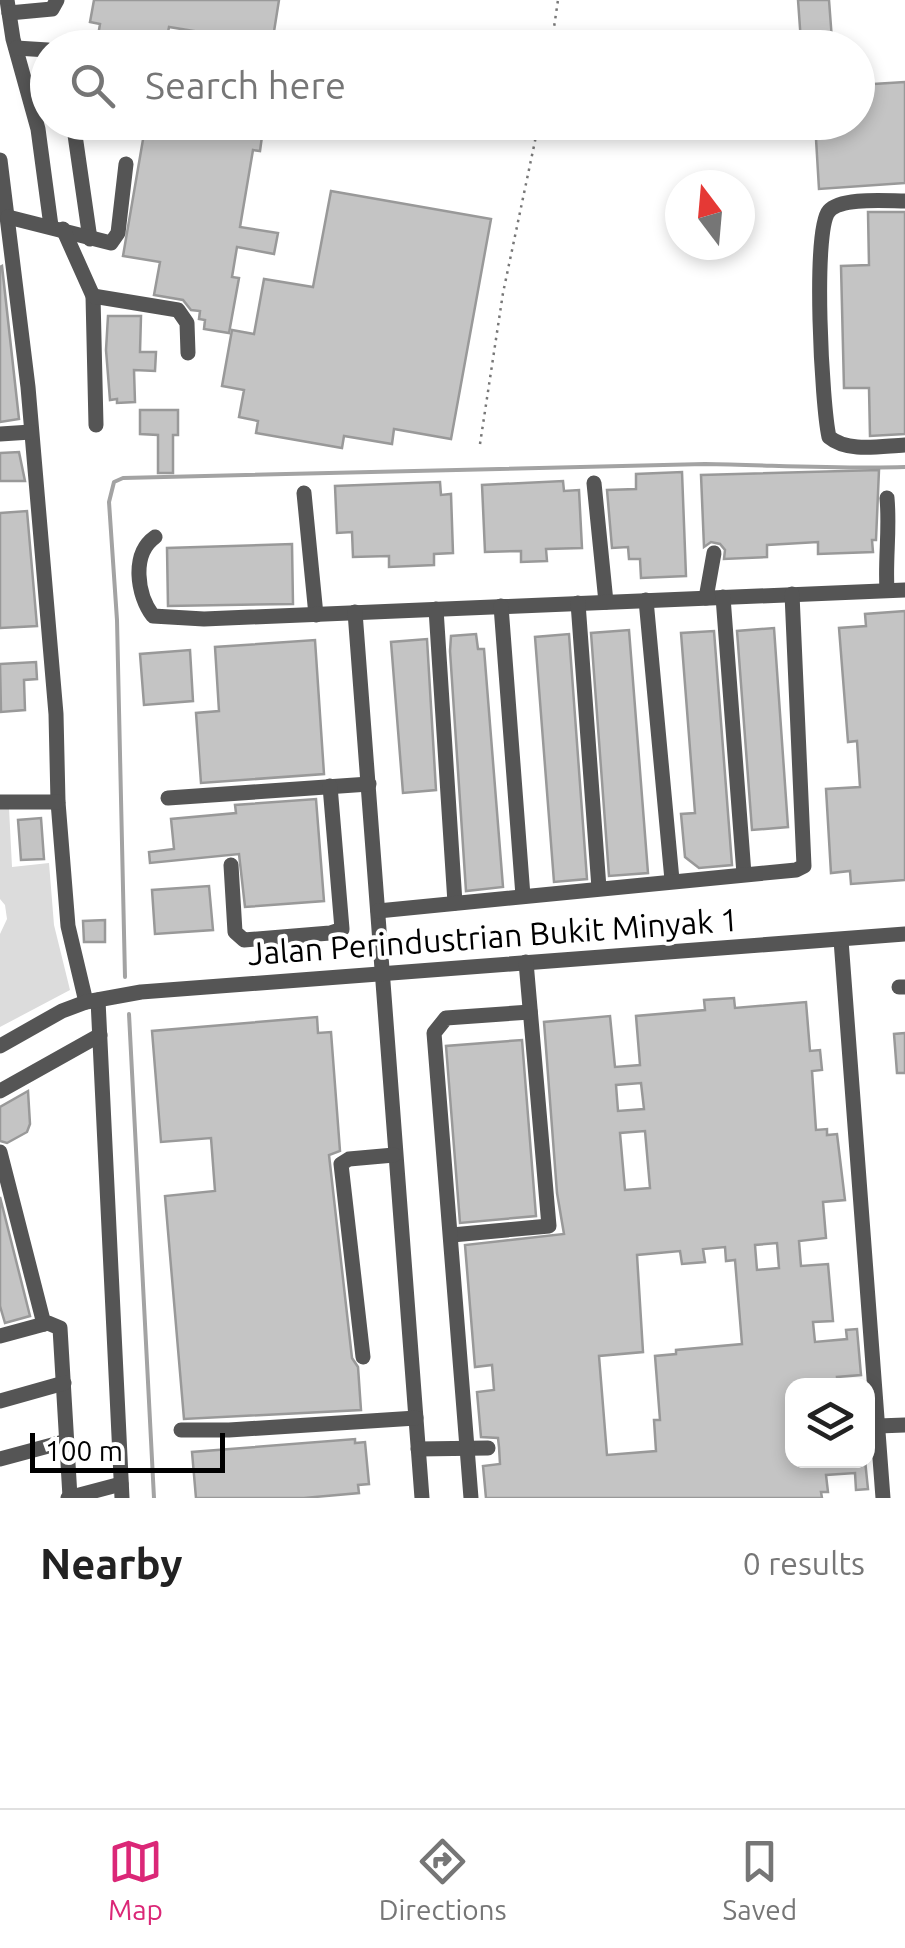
<!DOCTYPE html>
<style>
:root{--surface:#fff;--page:#f2f2f2;--text:#222;--muted:#767676;--line:#e0e0e0;--accent:#db2777}
body{margin:0;font-family:Ubuntu,sans-serif;background:var(--page);color:var(--text)}
.controls{position:absolute;right:30px;bottom:30px;display:grid;overflow:hidden;border-radius:20px;box-shadow:0 5px 15px #0003}
.controls button{width:90px;height:90px;display:grid;place-items:center;padding:0;border:0;border-bottom:2px solid var(--line);background:var(--surface);color:var(--text);font:50px sans-serif}
.compass{position:absolute;left:665px;top:170px;width:90px;height:90px;border-radius:50%;background:var(--surface);box-shadow:0 5px 15px #0003;rotate:344deg}
.scale{position:absolute;left:30px;bottom:25px;width:195px;box-sizing:border-box;padding-left:10px;border:5px solid #000;border-top:0;font-size:28px;line-height:35px;white-space:nowrap;color:#000;-webkit-text-stroke:8px #fff;paint-order:stroke}
.list{margin:0;padding:0;list-style:none}
h2{display:flex;justify-content:space-between;align-items:center;height:130px;margin:0;padding:0 40px;font-size:42px}
h2 small{font-size:32px;font-weight:400;color:var(--muted)}
.icon{flex:none;width:55px;height:55px;fill:none;stroke:currentColor;stroke-width:2;stroke-linecap:round;stroke-linejoin:round}
.map{position:relative;flex:none;width:905px;height:1498px;overflow:hidden}
.search{position:absolute;background:var(--surface);box-shadow:0 5px 15px #0003;left:30px;right:30px;top:30px;height:110px;display:flex;align-items:center;gap:25px;box-sizing:border-box;padding:0 35px;border-radius:55px;color:var(--muted);font-size:38px}
.sheet{height:310px;background:var(--surface)}
nav{display:flex;justify-content:space-around;align-items:center;box-sizing:border-box;height:140px;border-top:2px solid var(--line);background:var(--surface);font-size:28px;color:var(--muted)}
nav a{display:grid;justify-items:center;gap:5px}
nav .on{color:var(--accent)}
.map>svg:first-child{display:block}
</style>
<div class="map">
<svg width="905" height="1498" viewBox="0 0 905 1498">
<rect width="100%" height="100%" fill="#fff"/>
<path fill="#dcdcdc" d="M0,808H9L12,867L49,863L54,925L70,990L0,1027V934L7,919L5,905L0,899Z"/>
<g fill="none" stroke-linecap="round" stroke-linejoin="round">
<g stroke="#a3a3a3" stroke-width="4">
<path d="M125,977L117,620L109,502L114,482L123,478L705,464C772,465 838,469 905,467"/>
<path d="M129,1014L154,1498"/>
</g>
</g>
<g fill="#c4c4c4" stroke="#999" stroke-width="2.5" fill-rule="evenodd">
<path d="M94,0H279L272,44L169,27L165,48H96L100,24L90,22Z"/>
<path d="M798,0H829L832,40L801,42Z"/>
<path d="M905,82V183L819,189L815,122H858V85Z"/>
<path d="M146,122H264L260,151L253,150L240,227L278,233L274,254L237,247L232,277L239,278L229,333L204,329L205,320L199,319L200,311L191,310L183,300L154,295L160,262L123,256Z"/>
<path d="M331,191L491,219L451,439L394,429L392,444L344,436L342,448L256,433L258,421L239,417L244,390L222,386L232,330L254,334L264,279L313,287Z"/>
<path d="M868,212H905V434L870,436L869,388H844L841,266L869,265Z"/>
<path d="M2,266L19,419L0,422V267Z"/>
<path d="M108,316H141L140,352H156L155,371L134,370L135,402L117,403V399L110,400L106,350Z"/>
<path d="M140,410H178V435H173V473H158V435L140,434Z"/>
<path d="M19,452L25,481H0V453Z"/>
<path d="M879,470L876,540H872L873,552L818,554V542L767,545V557L724,559L725,550L720,544L711,542L704,547L701,475Z"/>
<path d="M682,472L686,576L641,578L640,559H629L628,547L612,548L607,490L636,489V474Z"/>
<path d="M563,481L564,491L579,490L582,548L546,549L547,561L521,562V551L485,552L482,485Z"/>
<path d="M440,482L441,495L451,494L453,553L434,554V565L389,567V556L353,557L352,532L337,533L335,486Z"/>
<path d="M27,511L37,626L0,628V513Z"/>
<path d="M292,544L293,604L168,606L167,548Z"/>
<path d="M905,611V880L851,884L850,871L831,873L826,789L860,787L857,741L848,742L839,628L866,626L865,614Z"/>
<path d="M774,628L788,827L752,830L737,631Z"/>
<path d="M629,630L648,873L609,876L591,633Z"/>
<path d="M714,631L732,865L699,868L685,857L681,814L695,813L681,633Z"/>
<path d="M476,634L478,649H484L503,887L466,891L450,651L451,636Z"/>
<path d="M569,634L587,879L554,882L535,637Z"/>
<path d="M427,639L436,790L403,793L391,642Z"/>
<path d="M315,640L324,774L201,783L196,713L219,711L215,647Z"/>
<path d="M190,650L193,701L144,705L140,654Z"/>
<path d="M36,662L37,679L24,680L25,710L1,712L0,664Z"/>
<path d="M316,799L324,901L245,907L239,854L150,863L149,852L174,849L171,819L236,813L235,805Z"/>
<path d="M41,818L44,859L21,860L18,820Z"/>
<path d="M209,886L213,930L155,934L152,890Z"/>
<path d="M105,920V942H84L83,921Z"/>
<path d="M734,998L735,1008L806,1002L810,1051L820,1050L822,1070L812,1071L816,1130L827,1129V1135L837,1134L845,1200L823,1202L826,1238L799,1241L801,1266L828,1264L833,1321L813,1322L815,1342L847,1339L846,1330L857,1329L861,1375L837,1377L838,1386H792V1460H865L868,1489L856,1490L855,1473L826,1475L828,1492H821L822,1498H486L483,1466L500,1464L499,1447L498,1438L481,1437L477,1392L494,1390L492,1365L475,1367L465,1245L564,1234L557,1193L544,1022L610,1016L615,1067L640,1065L636,1016L705,1010L704,1000ZM641,1083L644,1109L618,1111L616,1085ZM645,1131L650,1188L625,1190L620,1133ZM777,1243L779,1268L757,1270L755,1245ZM725,1247L726,1261L735,1260L742,1344L676,1350V1354L655,1356L660,1420H654L656,1451L607,1455L599,1356L643,1352L637,1255L680,1251L682,1264L705,1262L703,1249Z"/>
<path d="M317,1017L318,1033L331,1032L340,1151L329,1155L352,1358L358,1367L361,1410L184,1419L165,1196L215,1191L211,1138L161,1142L152,1031Z"/>
<path d="M905,1033V1073H897L894,1034Z"/>
<path d="M522,1040L536,1216L460,1223L446,1046Z"/>
<path d="M28,1091L30,1124L27,1132L7,1143L0,1141V1107Z"/>
<path d="M0,1197L30,1316L5,1323L0,1306Z"/>
<path d="M355,1439V1443L365,1442L369,1484L358,1485L359,1493L304,1498H196L192,1452Z"/>
</g>
<g fill="none" stroke-linecap="round" stroke-linejoin="round">
<g stroke="#777" stroke-width="2.5" stroke-dasharray="2.5 5" stroke-linecap="butt">
<path d="M551,48L558,0"/>
<path d="M480,444L503,293L539,122"/>
</g>
<g stroke="#555" stroke-width="15">
<path d="M7,0L13,39L38,129L51,226"/>
<path d="M9,13L52,9L57,0"/>
<path d="M16,48L48,50"/>
<path d="M75,135L90,239"/>
<path d="M0,160L28,387L56,714L58,802L68,926L86,1002"/>
<path d="M905,201C887,201 841,197 829,211C812,230 822,407 829,437C848,453 881,446 905,445"/>
<path d="M8,217L111,243L118,233L126,164"/>
<path d="M63,229L93,296L96,425"/>
<path d="M93,296L178,310L187,323L188,353"/>
<path d="M0,434L31,432"/>
<path d="M594,483L606,602"/>
<path d="M304,493L316,615"/>
<path d="M155,537C131,554 137,595 153,616L204,619L905,590"/>
<path d="M887,590C885,559 890,530 887,498"/>
<path d="M723,597L744,874"/>
<path d="M706,598L714,553"/>
<path d="M646,600L672,880"/>
<path d="M578,603L599,888"/>
<path d="M501,606L523,896"/>
<path d="M436,609L455,903"/>
<path d="M355,612L422,1498"/>
<path d="M168,798L369,784"/>
<path d="M0,802H58"/>
<path d="M231,865L235,932L244,940L330,933L342,929L330,786"/>
<path d="M378,911L796,870L804,866L792,594"/>
<path d="M841,940L883,1498"/>
<path d="M899,987H905"/>
<path d="M98,1000L122,1498"/>
<path d="M0,1046L62,1011L86,1002L141,992L905,934"/>
<path d="M0,1091L100,1035"/>
<path d="M0,1152L44,1324"/>
<path d="M452,1235L549,1226L526,962"/>
<path d="M0,1336L48,1323L60,1328L70,1497"/>
<path d="M363,1357L341,1164L349,1159L394,1155"/>
<path d="M0,1401L64,1383"/>
<path d="M878,1426L905,1425"/>
<path d="M181,1430H229L416,1418"/>
<path d="M418,1449L488,1448"/>
<path d="M0,1459L67,1441"/>
<path d="M68,1498L121,1484"/>
<path d="M471,1498L434,1033L446,1018L530,1012"/>
</g>
</g>
<g text-anchor="middle" stroke-width="8" stroke-linejoin="round" paint-order="stroke">
<g font-size="32" fill="#000" stroke="#fff">
<text transform="translate(493 937) rotate(-4)" y="11">Jalan Perindustrian Bukit Minyak 1</text>
</g>
</g>
</svg>
<div class="controls">
<button><svg class="icon" aria-label="layers" viewBox="0 0 24 24"><path d="M12 4l9 5-9 5-9-5zM3 14l9 5 9-5"/></svg></button>
</div>
<svg class="compass" viewBox="-18 -18 36 36"><path d="M0-13l5 13h-10z" fill="#e53935"/><path d="M0 13l5-13h-10z" fill="#767676"/></svg>
<div class="scale">100 m</div>
<div class="search"><svg class="icon" aria-label="search" viewBox="0 0 24 24"><circle cx="10" cy="10" r="6"/><path d="M15 15l6 6"/></svg>Search here</div>
</div>
<section class="sheet">
<h2>Nearby<small>0 results</small></h2>
<ul class="list">
</ul>
</section>
<nav>
<a class="on"><svg class="icon" aria-label="map" viewBox="0 0 24 24"><path d="M3 6l6-2 6 2 6-2v14l-6 2-6-2-6 2zM9 4v14M15 6v14"/></svg>Map</a>
<a><svg class="icon" aria-label="directions" viewBox="0 0 24 24"><path d="M12 3l9 9-9 9-9-9zM9 14v-3h6M13 9l2 2-2 2"/></svg>Directions</a>
<a><svg class="icon" aria-label="saved" viewBox="0 0 24 24"><path d="M7 4h10v16l-5-4-5 4z"/></svg>Saved</a>
</nav>
